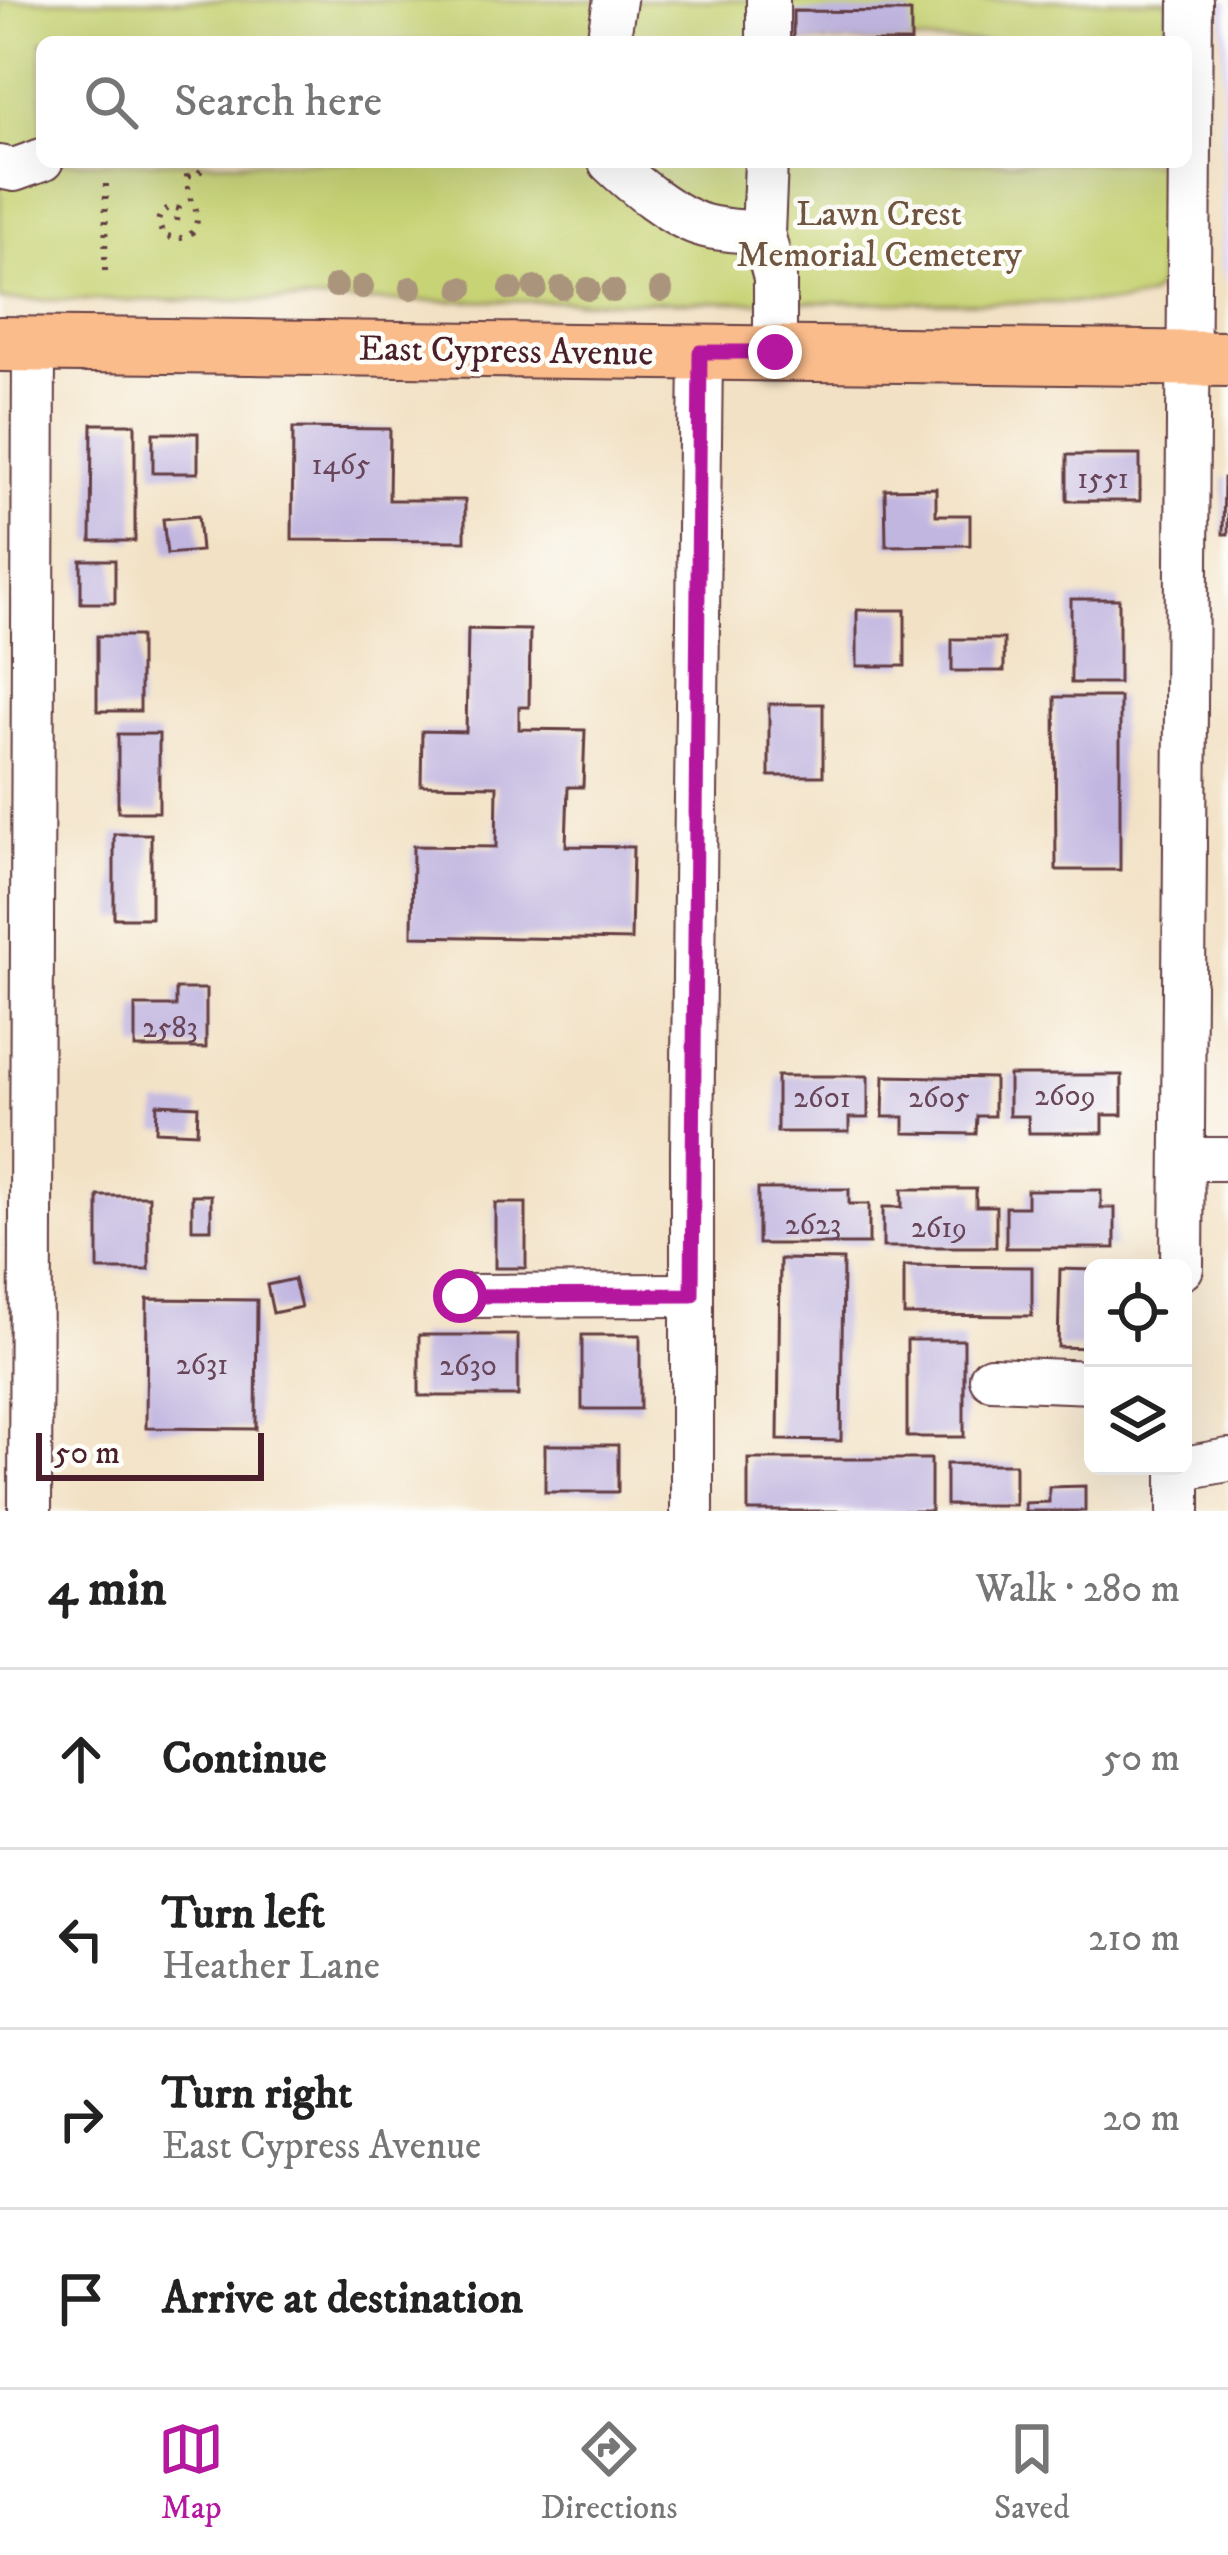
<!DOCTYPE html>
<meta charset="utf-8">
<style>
:root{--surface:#fff;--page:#f2f2f2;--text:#222;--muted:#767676;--line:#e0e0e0;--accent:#b5179e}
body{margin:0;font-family:"IM FELL DW Pica",serif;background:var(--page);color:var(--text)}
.controls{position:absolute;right:36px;bottom:36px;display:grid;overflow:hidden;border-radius:18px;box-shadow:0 12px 48px #0002}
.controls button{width:108px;height:108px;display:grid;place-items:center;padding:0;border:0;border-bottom:3px solid var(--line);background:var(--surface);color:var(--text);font:60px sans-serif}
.scale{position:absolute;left:36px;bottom:30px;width:228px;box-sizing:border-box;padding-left:12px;border:6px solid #4a1f2b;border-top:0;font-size:33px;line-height:42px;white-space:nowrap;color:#4a1f2b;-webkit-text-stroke:9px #fdfcf7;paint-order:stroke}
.stop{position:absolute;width:36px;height:36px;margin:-27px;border:9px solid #b5179e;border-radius:50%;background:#fff}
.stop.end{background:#b5179e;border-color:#fff;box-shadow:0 3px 12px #0008}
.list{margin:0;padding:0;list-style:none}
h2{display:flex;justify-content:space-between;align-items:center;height:156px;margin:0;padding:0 48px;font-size:51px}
h2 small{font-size:39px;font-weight:400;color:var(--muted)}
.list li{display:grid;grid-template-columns:78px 1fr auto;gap:36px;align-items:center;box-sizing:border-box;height:180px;padding:0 48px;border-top:3px solid var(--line)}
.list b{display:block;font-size:45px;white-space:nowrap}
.list p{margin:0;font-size:39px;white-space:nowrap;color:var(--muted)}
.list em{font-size:39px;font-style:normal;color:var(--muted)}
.icon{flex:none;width:66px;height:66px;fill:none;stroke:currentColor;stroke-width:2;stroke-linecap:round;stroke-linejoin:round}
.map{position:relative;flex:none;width:1228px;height:1511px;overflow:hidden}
.search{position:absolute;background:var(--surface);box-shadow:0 12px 48px #0002;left:36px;right:36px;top:36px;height:132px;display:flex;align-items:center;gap:30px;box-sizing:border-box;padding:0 42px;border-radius:18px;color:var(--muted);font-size:45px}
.sheet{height:876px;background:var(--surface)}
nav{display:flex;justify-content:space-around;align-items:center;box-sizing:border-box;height:168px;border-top:3px solid var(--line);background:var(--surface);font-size:33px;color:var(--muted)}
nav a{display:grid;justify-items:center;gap:6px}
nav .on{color:var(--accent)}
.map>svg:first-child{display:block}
</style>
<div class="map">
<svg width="1228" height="1511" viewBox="0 0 1228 1511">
<rect width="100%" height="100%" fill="#fdfcf7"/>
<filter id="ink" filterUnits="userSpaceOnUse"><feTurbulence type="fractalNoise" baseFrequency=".00833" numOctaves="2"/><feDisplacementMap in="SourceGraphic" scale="24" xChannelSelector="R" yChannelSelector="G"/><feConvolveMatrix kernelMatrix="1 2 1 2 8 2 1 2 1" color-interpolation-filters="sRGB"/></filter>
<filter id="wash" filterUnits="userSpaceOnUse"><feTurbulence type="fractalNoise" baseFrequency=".004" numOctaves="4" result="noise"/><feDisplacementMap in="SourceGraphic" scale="48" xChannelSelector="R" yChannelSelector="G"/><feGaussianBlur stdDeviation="2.7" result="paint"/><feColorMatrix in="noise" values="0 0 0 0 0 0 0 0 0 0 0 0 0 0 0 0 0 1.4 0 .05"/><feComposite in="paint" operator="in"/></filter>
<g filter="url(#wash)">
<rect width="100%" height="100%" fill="#f2e1c4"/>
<path fill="#dbd6f7" d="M1223,0H1228V286L1221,265Z"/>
<path fill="#c7d375" stroke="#887950" stroke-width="3" d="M0,0H1169L1167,42H42V162H1163L1159,282C1152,303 1137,298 1120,303L0,300Z"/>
<g id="blocks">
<g fill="#c1b6e0">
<path d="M793,11L911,12V42H793Z"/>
<path d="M830,162H873V168L830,167Z"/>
<path d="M92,424H135V541H91Z"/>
<path d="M293,428L390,429L389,500H465V541L292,540Z"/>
<rect x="153" y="433" width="45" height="40"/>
<rect x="1067" y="455" width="73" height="46"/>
<path d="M1224,478H1228V534H1223Z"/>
<path d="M936,488V515H970V545L886,546L885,489Z"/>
<path d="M198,516L201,551L167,554L163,519Z"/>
<rect x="81" y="560" width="34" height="43"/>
<rect x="1071" y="599" width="48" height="84"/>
<rect x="857" y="610" width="48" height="56"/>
<path d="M468,629L530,630L529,707H519V729L585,730L583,787H568L566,846L633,847L631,940L412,936L413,846L496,847L497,786L421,785L422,731L466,732Z"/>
<rect x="97" y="636" width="43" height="75"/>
<rect x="952" y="639" width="52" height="32"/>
<path d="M1055,697H1120V870H1056Z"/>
<rect x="769" y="704" width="54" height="72"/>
<rect x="118" y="734" width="41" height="78"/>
<rect x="114" y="834" width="37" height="84"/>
<path d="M176,989H206V1048H135V1006H176Z"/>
<path d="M1009,1075H1122V1115H1103V1133H1029L1028,1116H1009Z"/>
<path d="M777,1076H868V1118H849V1132H777Z"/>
<path d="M884,1076L994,1078V1116H977L976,1134L904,1133V1117H883Z"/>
<path d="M157,1104L198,1106L197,1133L156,1131Z"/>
<path d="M758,1189H849V1204H869V1244H758Z"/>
<path d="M902,1189H976V1206H996V1247H883V1207H902Z"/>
<path d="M1027,1190H1101V1208H1115V1248H1006V1207H1027Z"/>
<rect x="192" y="1195" width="19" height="34"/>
<rect x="98" y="1196" width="51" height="74"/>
<rect x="495" y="1203" width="31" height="65"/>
<path d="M780,1259L843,1260L841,1441L778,1440Z"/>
<path d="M904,1266L1032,1267V1316L904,1315Z"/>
<path d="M1060,1269L1093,1270V1348L1058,1347Z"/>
<path d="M294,1279L301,1307L273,1313L267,1285Z"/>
<path d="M147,1299L257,1300L256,1429L146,1428Z"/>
<rect x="419" y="1335" width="99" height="61"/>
<rect x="582" y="1335" width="58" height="74"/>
<rect x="907" y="1340" width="57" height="97"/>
<rect x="545" y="1445" width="73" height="47"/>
<rect x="748" y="1459" width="183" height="52"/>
<rect x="946" y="1464" width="69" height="41"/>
<path d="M1085,1486V1511H1025V1503L1049,1502V1487Z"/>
</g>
</g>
</g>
<g filter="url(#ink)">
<use href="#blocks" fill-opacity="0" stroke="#633c42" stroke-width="3"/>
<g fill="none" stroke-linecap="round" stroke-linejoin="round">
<g stroke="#633c42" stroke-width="46">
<g id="minor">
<path d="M608,42L615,0"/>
<path d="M768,42V0"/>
<path d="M610,162C633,184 674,218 705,226C724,231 744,231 763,233"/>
<path d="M766,162L763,233L775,278V353"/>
<path d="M0,167L14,170L42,160"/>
<path d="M1184,1159H1228"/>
<path d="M1182,1268L1191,0"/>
<path d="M460,1296L692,1295"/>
<path d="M991,1378L1093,1382"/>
<path d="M1179,1469L1228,1460"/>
<path d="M30,1511L34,344"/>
<path d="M692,1511V1153L701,352"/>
<path d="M1179,1511V1466"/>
</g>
</g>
<g stroke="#633c42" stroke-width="58">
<path id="major" d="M0,344L1228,359"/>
</g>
<g stroke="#633c42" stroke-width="6" stroke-dasharray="3 9" stroke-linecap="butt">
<path d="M188,177L199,173L207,162"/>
<path d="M177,221L179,209C168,205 160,211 158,222L163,235C179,243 198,237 197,216C196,205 193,207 190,197C187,188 188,178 186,168L190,162"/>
<path d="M105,271L106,177"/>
</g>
<use href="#minor" stroke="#fff" stroke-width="42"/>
<use href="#major" stroke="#fabc8b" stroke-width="54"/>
</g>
<g fill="#aa947c">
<circle cx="336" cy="286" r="12"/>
<circle cx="362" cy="287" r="12"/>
<circle cx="411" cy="288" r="12"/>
<circle cx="462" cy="288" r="12"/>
<circle cx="535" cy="288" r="12"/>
<circle cx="562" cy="288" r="12"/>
<circle cx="511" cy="289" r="12"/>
<circle cx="588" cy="289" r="12"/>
<circle cx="661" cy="290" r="12"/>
<circle cx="613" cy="291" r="12"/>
</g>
</g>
<g fill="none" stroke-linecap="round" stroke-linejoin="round" filter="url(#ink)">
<path stroke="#b5179e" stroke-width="15" d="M460,1296L692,1295L700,352H775"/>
</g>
<g text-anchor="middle" stroke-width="9" stroke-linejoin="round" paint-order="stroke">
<g font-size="30" fill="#684558">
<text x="341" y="474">1465</text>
<text x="1103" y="488">1551</text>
<text x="170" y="1037">2583</text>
<text x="1065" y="1105">2609</text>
<text x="822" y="1107">2601</text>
<text x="939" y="1107">2605</text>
<text x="813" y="1234">2623</text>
<text x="939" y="1237">2619</text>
<text x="202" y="1374">2631</text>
<text x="468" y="1375">2630</text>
</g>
<g font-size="36" fill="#705541" stroke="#fdfcf7">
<text x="879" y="225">Lawn Crest<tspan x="879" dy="41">Memorial Cemetery</tspan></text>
</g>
<g font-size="36" fill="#4a1f2b" stroke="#fdfcf7">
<text transform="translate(506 349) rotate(1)" y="13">East Cypress Avenue</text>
</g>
</g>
</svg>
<div class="controls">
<button><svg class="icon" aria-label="locate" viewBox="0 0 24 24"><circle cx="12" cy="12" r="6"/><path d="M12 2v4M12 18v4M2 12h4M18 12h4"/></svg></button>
<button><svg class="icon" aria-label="layers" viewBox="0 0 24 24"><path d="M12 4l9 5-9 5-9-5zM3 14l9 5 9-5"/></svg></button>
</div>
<div class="scale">50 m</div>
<div class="stop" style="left:460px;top:1296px"></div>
<div class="stop end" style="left:775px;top:352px"></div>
<div class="search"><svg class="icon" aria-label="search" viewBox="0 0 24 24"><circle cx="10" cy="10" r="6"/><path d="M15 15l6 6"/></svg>Search here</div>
</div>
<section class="sheet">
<h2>4 min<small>Walk · 280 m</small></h2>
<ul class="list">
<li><svg class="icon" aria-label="ahead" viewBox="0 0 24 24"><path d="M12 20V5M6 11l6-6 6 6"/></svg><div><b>Continue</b></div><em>50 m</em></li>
<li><svg class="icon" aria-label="left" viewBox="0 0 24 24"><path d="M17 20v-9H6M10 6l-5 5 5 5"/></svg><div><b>Turn left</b><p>Heather Lane</p></div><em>210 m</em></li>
<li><svg class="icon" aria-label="right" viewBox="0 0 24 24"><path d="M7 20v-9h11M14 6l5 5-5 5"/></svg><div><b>Turn right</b><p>East Cypress Avenue</p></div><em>20 m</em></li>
<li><svg class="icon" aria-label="arrive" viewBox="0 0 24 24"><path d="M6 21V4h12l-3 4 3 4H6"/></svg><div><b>Arrive at destination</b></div></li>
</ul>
</section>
<nav>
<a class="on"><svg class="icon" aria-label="map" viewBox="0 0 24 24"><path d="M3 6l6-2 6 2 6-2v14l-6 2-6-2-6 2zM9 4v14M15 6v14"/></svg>Map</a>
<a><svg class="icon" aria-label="directions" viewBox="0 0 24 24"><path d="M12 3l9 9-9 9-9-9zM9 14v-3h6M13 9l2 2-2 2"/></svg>Directions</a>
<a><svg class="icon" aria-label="saved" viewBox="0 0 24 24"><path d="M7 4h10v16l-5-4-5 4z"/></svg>Saved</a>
</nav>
